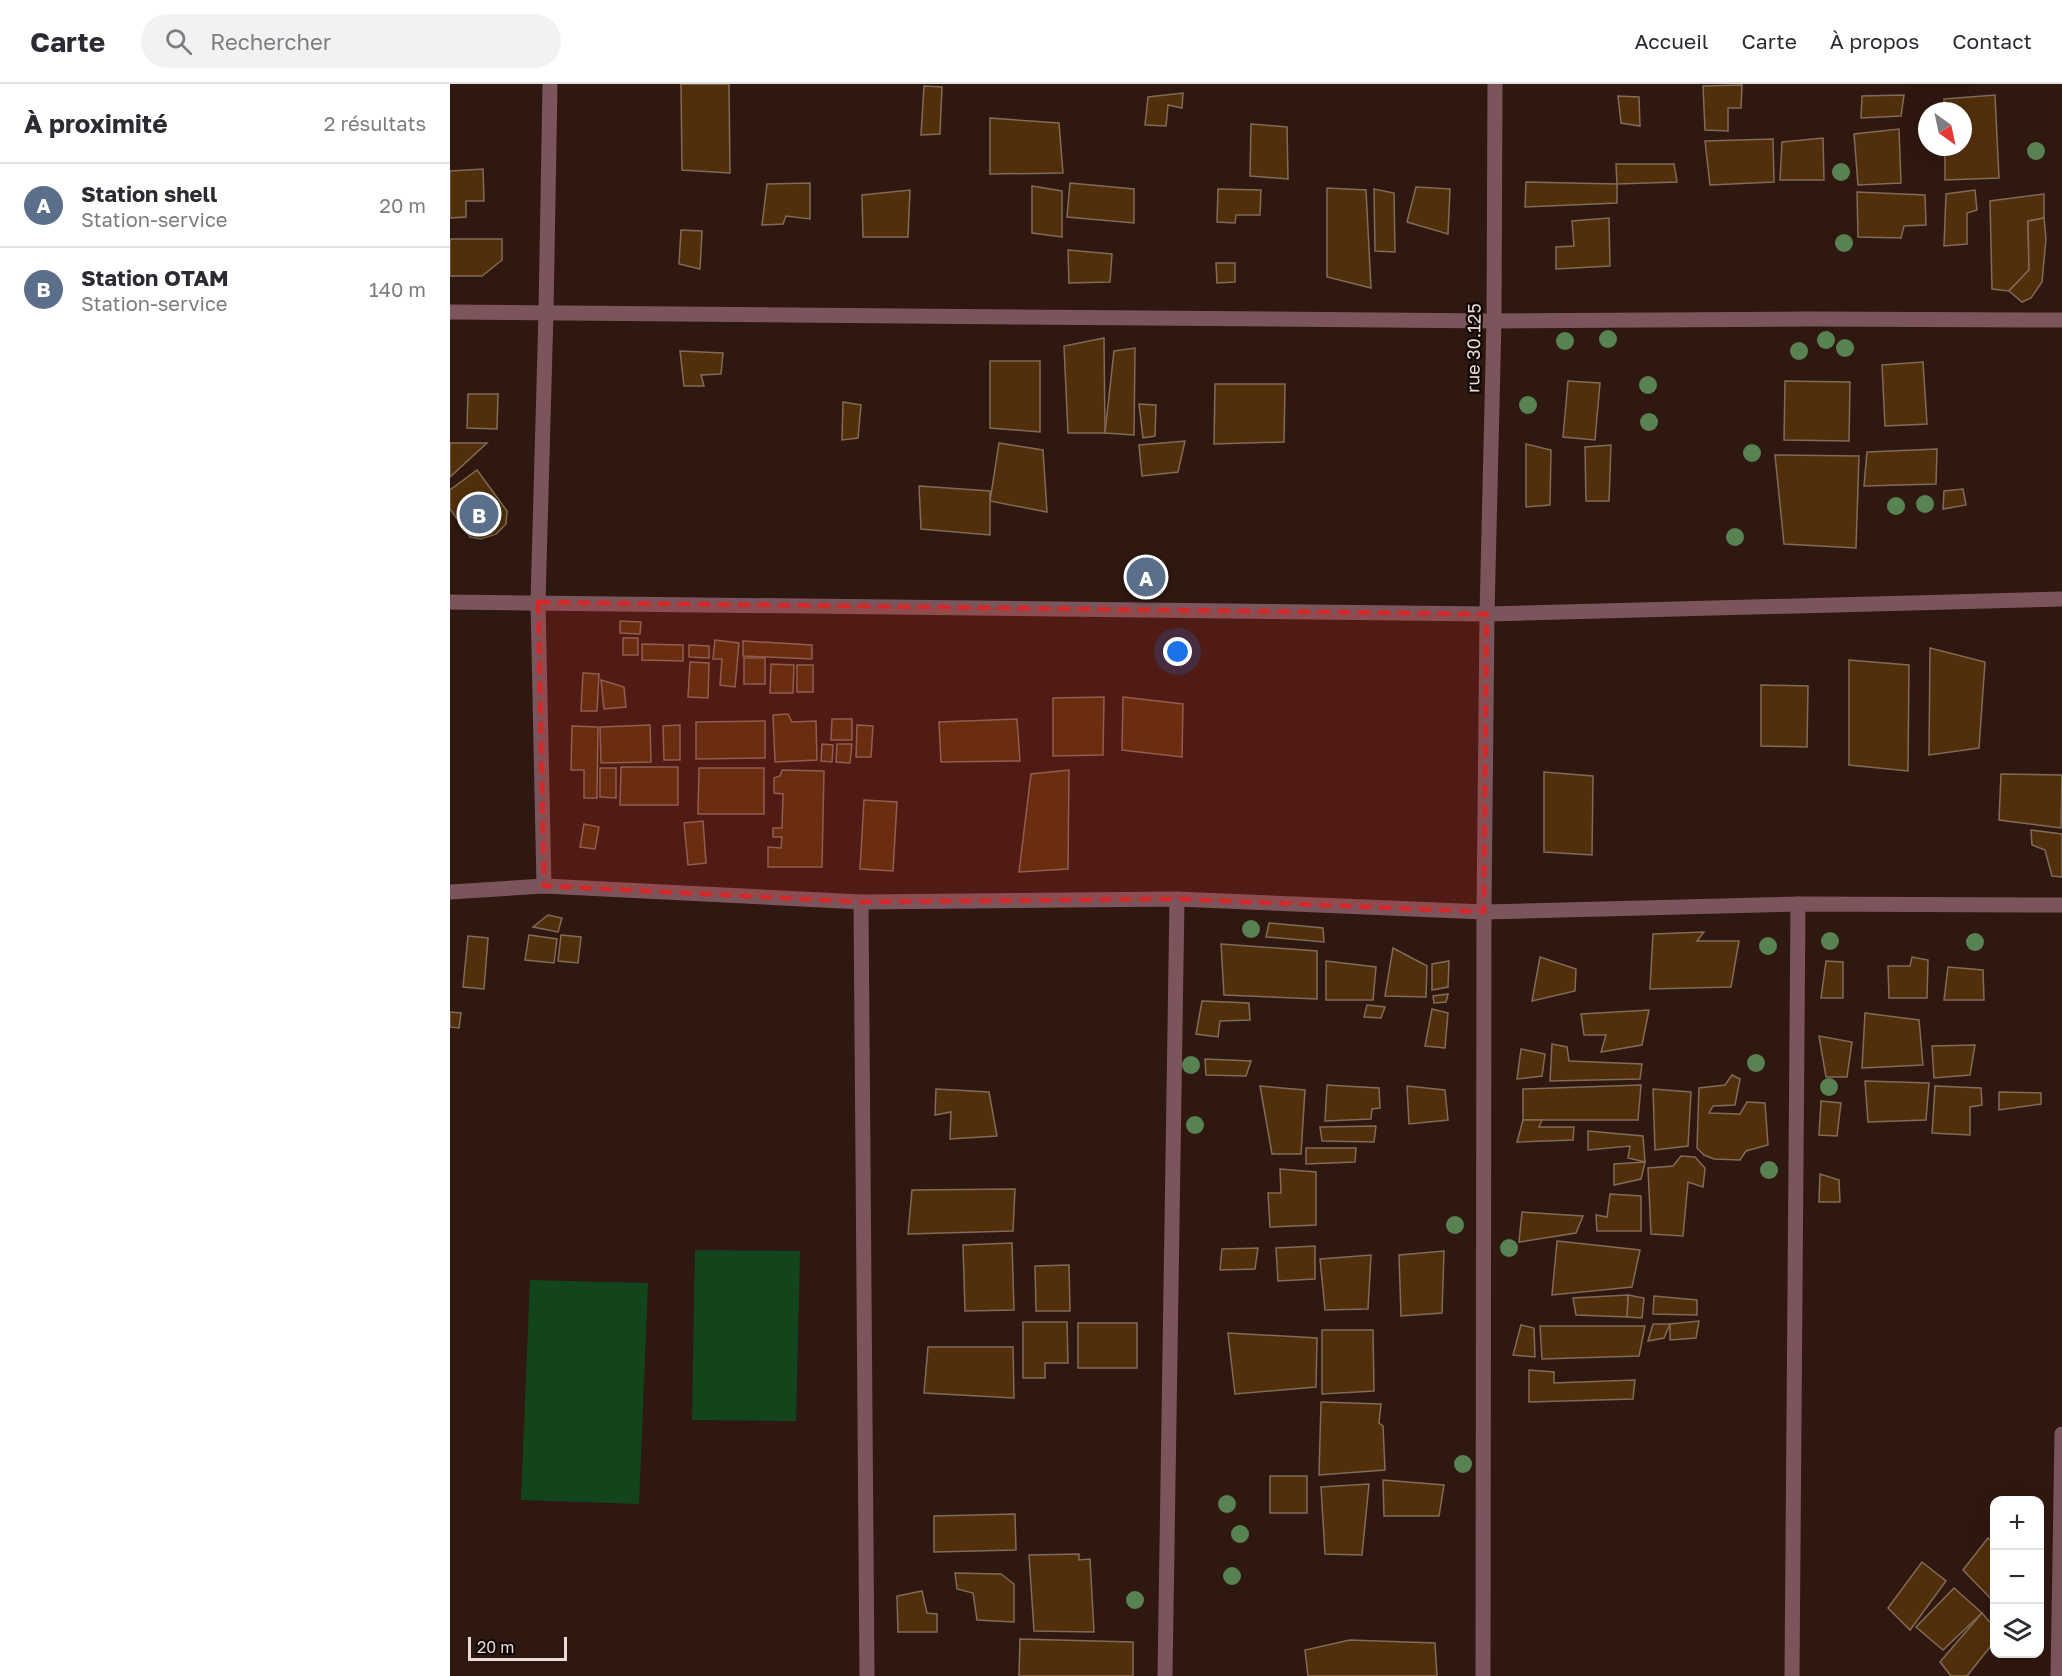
<!DOCTYPE html>
<html lang="fr">
<meta charset="utf-8">
<style>
:root{--surface:#fff;--page:#f2f2f3;--text:#2b2b33;--muted:#7c7c81;--line:#e1e1e2;--accent:#111827}
body{margin:0;font-family:"Golos Text",sans-serif;background:var(--page);color:var(--text)}
.controls{position:absolute;right:18px;bottom:18px;display:grid;overflow:hidden;border-radius:12px;box-shadow:0 6px 24px #0002}
.controls button{width:54px;height:54px;display:grid;place-items:center;padding:0;border:0;border-bottom:2px solid var(--line);background:var(--surface);color:var(--text);font:30px sans-serif}
.compass{position:absolute;left:1468px;top:18px;width:54px;height:54px;border-radius:50%;background:var(--surface);box-shadow:0 6px 24px #0002;rotate:147deg}
.scale{position:absolute;left:18px;bottom:15px;width:99px;box-sizing:border-box;padding-left:6px;border:3px solid #ecdcd6;border-top:0;font-size:16px;line-height:21px;white-space:nowrap;color:#ecdcd6;-webkit-text-stroke:4px #100604;paint-order:stroke}
.you{position:absolute;left:728px;top:568px;width:21px;height:21px;margin:-15px;border:4px solid #fff;border-radius:50%;background:#1a73e8;box-shadow:0 0 0 9px #1a73e833}
.badge{display:grid;place-items:center;width:39px;height:39px;border-radius:50%;background:var(--accent);color:#fff;font-size:20px;font-weight:700}
.pin{position:absolute;translate:-50% -50%;border:3px solid #fff;box-shadow:0 2px 6px #0006}
.list{margin:0;padding:0;list-style:none}
h2{display:flex;justify-content:space-between;align-items:center;height:78px;margin:0;padding:0 24px;font-size:26px}
h2 small{font-size:20px;font-weight:400;color:var(--muted)}
.list li{display:grid;grid-template-columns:39px 1fr auto;gap:18px;align-items:center;box-sizing:border-box;height:84px;padding:0 24px;border-top:2px solid var(--line)}
.list b{display:block;font-size:22px;white-space:nowrap}
.list p{margin:0;font-size:20px;white-space:nowrap;color:var(--muted)}
.list em{font-size:20px;font-style:normal;color:var(--muted)}
.icon{flex:none;width:33px;height:33px;fill:none;stroke:currentColor;stroke-width:2;stroke-linecap:round;stroke-linejoin:round}
.map{position:relative;flex:none;width:1612px;height:1592px;overflow:hidden}
header{display:flex;align-items:center;gap:36px;box-sizing:border-box;height:84px;padding:0 30px;background:var(--surface);border-bottom:2px solid var(--line)}
header strong{font-size:28px}
nav{display:flex;gap:33px;margin-inline-start:auto;font-size:21px}
.search{width:420px;height:54px;background:var(--page);display:flex;align-items:center;gap:15px;box-sizing:border-box;padding:0 21px;border-radius:33px;color:var(--muted);font-size:22px}
main{display:flex}
aside{flex:1;background:var(--surface)}
.map>svg:first-child{display:block}
</style>
<header>
<strong>Carte</strong>
<div class="search"><svg class="icon" aria-label="search" viewBox="0 0 24 24"><circle cx="10" cy="10" r="6"/><path d="M15 15l6 6"/></svg>Rechercher</div>
<nav><a>Accueil</a><a>Carte</a><a>À propos</a><a>Contact</a></nav>
</header>
<main>
<aside>
<h2>À proximité<small>2 résultats</small></h2>
<ul class="list">
<li><span class="badge" style="background:#5c6f8a">A</span><div><b>Station shell</b><p>Station-service</p></div><em>20 m</em></li>
<li><span class="badge" style="background:#5c6f8a">B</span><div><b>Station OTAM</b><p>Station-service</p></div><em>140 m</em></li>
</ul>
</aside>
<div class="map">
<svg width="1612" height="1592" viewBox="0 0 1612 1592">
<rect width="100%" height="100%" fill="#2f1810"/>
<g fill="#12451c">
<path d="M245,1166L350,1167L346,1337L242,1336Z"/>
<path d="M80,1196L198,1199L189,1420L71,1416Z"/>
</g>
<g fill="#512f0a" stroke="#806b58" stroke-width="1.5">
<path d="M231,0H279L280,89L232,86Z"/>
<path d="M1292,1L1291,24H1278V47L1255,46L1253,2Z"/>
<path d="M474,2L492,3L490,50L471,51Z"/>
<path d="M733,9L732,24L718,21L716,42L695,41L698,13Z"/>
<path d="M1454,11L1451,32L1411,34L1412,12Z"/>
<path d="M1545,11L1549,94L1495,96V63H1513V27H1494V15Z"/>
<path d="M1168,12L1189,13L1190,42L1171,39Z"/>
<path d="M540,34L609,39L613,89L540,90Z"/>
<path d="M801,40L837,43L838,95L800,92Z"/>
<path d="M1449,45L1451,99L1408,101L1404,50Z"/>
<path d="M1373,54L1374,96H1330L1332,58Z"/>
<path d="M1323,55L1324,98L1260,101L1255,57Z"/>
<path d="M1166,80H1224L1227,98L1167,100Z"/>
<path d="M33,85L34,117H16V133L0,134V87Z"/>
<path d="M1076,98L1167,100V119L1075,123Z"/>
<path d="M360,99V135L336,132L333,140L312,141L317,100Z"/>
<path d="M620,99L684,105V139L617,133Z"/>
<path d="M582,102L612,107V153L582,149Z"/>
<path d="M966,103L1000,105L998,150L957,138Z"/>
<path d="M877,104L916,106L921,204L877,193Z"/>
<path d="M768,105L811,106L810,131H786L785,139L767,138Z"/>
<path d="M924,105L944,109L945,168L925,167Z"/>
<path d="M460,106L458,153H413L412,111Z"/>
<path d="M1525,106L1527,126L1517,129V160L1494,162L1496,110Z"/>
<path d="M1407,108L1475,111L1476,141L1454,142L1451,154L1408,153Z"/>
<path d="M1594,110V134L1578,137L1579,186L1559,207L1542,205L1540,117Z"/>
<path d="M1159,134L1160,182L1106,185V163L1124,162L1122,137Z"/>
<path d="M1594,134L1596,155L1592,198L1581,214L1572,218L1559,207L1579,186L1578,137Z"/>
<path d="M231,146L252,147L250,185L229,180Z"/>
<path d="M0,155H52V176L32,192H0Z"/>
<path d="M618,166L662,170L660,198L619,199Z"/>
<path d="M766,179H785V198L767,199Z"/>
<path d="M654,254L655,349H618L614,262Z"/>
<path d="M685,264L684,351L655,349L664,267Z"/>
<path d="M230,267L273,269L271,290L251,291L254,302H234Z"/>
<path d="M540,277H590V348L540,344Z"/>
<path d="M1473,278L1477,340L1435,342L1432,281Z"/>
<path d="M1118,297L1150,299L1145,356L1113,353Z"/>
<path d="M1335,297L1400,298L1399,357L1334,356Z"/>
<path d="M765,300H835L834,358L764,360Z"/>
<path d="M18,310H48L47,345L17,344Z"/>
<path d="M393,318L411,321L408,354L392,356Z"/>
<path d="M689,320L706,321L705,352L693,354Z"/>
<path d="M735,357L728,388L692,392L689,361Z"/>
<path d="M0,359H37L0,393Z"/>
<path d="M549,359L593,366L597,428L540,417Z"/>
<path d="M1076,360L1101,366L1100,421L1076,423Z"/>
<path d="M1161,361L1159,417H1136L1135,363Z"/>
<path d="M1487,365L1486,400L1414,402L1417,368Z"/>
<path d="M1325,371L1409,372L1406,464L1334,460Z"/>
<path d="M27,386L57,427L56,440L46,450L31,455L20,453L0,425V406Z"/>
<path d="M469,402L540,407V451L471,445Z"/>
<path d="M1513,405L1516,421L1493,425L1494,407Z"/>
<path d="M170,537L191,538L190,550L170,549Z"/>
<rect x="173" y="554" width="15" height="17"/>
<path d="M265,556L289,559L285,603L270,601L272,575H263Z"/>
<path d="M293,557L362,561V575L293,572Z"/>
<path d="M192,560L233,561V577L192,576Z"/>
<path d="M239,561L259,562V574L239,573Z"/>
<path d="M1480,564L1535,578L1529,664L1479,671Z"/>
<rect x="294" y="574" width="21" height="26"/>
<path d="M1399,576L1459,581L1458,687L1399,681Z"/>
<path d="M240,578L259,579L258,614L238,613Z"/>
<path d="M321,580L344,581L343,609H320Z"/>
<rect x="347" y="581" width="16" height="27"/>
<path d="M133,589L149,590L147,627H131Z"/>
<path d="M151,596L174,603L176,623L154,625Z"/>
<path d="M1311,601L1358,602L1357,663L1311,662Z"/>
<path d="M654,613L653,671L603,672V614Z"/>
<path d="M673,613L733,620L732,673L672,666Z"/>
<path d="M338,630L342,638L366,637L367,676L325,678L323,631Z"/>
<path d="M382,635H402V656H381Z"/>
<path d="M567,635L570,677L491,678L489,638Z"/>
<path d="M315,637V674L246,675V638Z"/>
<path d="M200,641L201,678L151,679L150,643Z"/>
<path d="M230,641V676H214L213,642Z"/>
<path d="M407,641L423,642L421,673H406Z"/>
<path d="M122,642L148,643L147,714H134V686H121Z"/>
<path d="M372,660L383,661L382,678L371,677Z"/>
<path d="M387,660H402L400,679L386,678Z"/>
<path d="M171,683H228V721H170Z"/>
<path d="M150,684H166V714L150,713Z"/>
<path d="M249,684H314V730H248Z"/>
<path d="M332,686L374,687L372,783H318V763L331,764L332,753H323V744H332L333,710L324,709V694L330,692Z"/>
<path d="M619,686L618,785L569,788L581,690Z"/>
<path d="M1094,688L1143,692L1142,771L1094,768Z"/>
<path d="M1551,690L1612,691L1611,744L1549,736Z"/>
<path d="M414,716L447,718L443,787L410,785Z"/>
<path d="M253,737L256,779L238,781L234,739Z"/>
<path d="M134,740L149,743L145,765L130,763Z"/>
<path d="M1581,746L1612,750V793L1602,792L1595,766L1582,761Z"/>
<path d="M98,831L112,834L108,848L83,843Z"/>
<path d="M819,839L873,844L874,858L816,853Z"/>
<path d="M1254,848L1247,857H1289L1281,903L1200,905L1203,850Z"/>
<path d="M79,851L107,855L104,879L75,876Z"/>
<path d="M111,851L131,853L128,879L108,877Z"/>
<path d="M18,852L38,854L34,905L13,903Z"/>
<path d="M771,860L867,867V915L774,911Z"/>
<path d="M943,864L977,882L976,913L935,912Z"/>
<path d="M1090,873L1126,885L1125,907L1082,917Z"/>
<path d="M1462,873L1478,876L1477,914H1439L1438,882H1460Z"/>
<path d="M876,877L926,883L923,916H876Z"/>
<path d="M999,877L998,903L982,906V880Z"/>
<path d="M1376,877L1393,878V914H1371Z"/>
<path d="M1498,883L1533,886L1534,916H1494Z"/>
<path d="M998,910L996,918L984,919L983,912Z"/>
<path d="M752,917L799,919L800,936L770,937L768,953L746,950Z"/>
<path d="M917,921L935,923L931,934L914,933Z"/>
<path d="M982,925L998,929L995,964L975,962Z"/>
<path d="M1199,926L1192,961L1151,968L1156,951H1134L1131,930Z"/>
<path d="M0,928L11,929L9,944L0,943Z"/>
<path d="M1415,929L1469,936L1473,981L1412,984Z"/>
<path d="M1369,952L1402,958L1397,993H1376Z"/>
<path d="M1102,960L1117,963L1119,977L1192,980L1190,995L1100,997Z"/>
<path d="M1525,961L1520,991L1484,994L1482,962Z"/>
<path d="M1071,965L1095,970L1092,992L1067,995Z"/>
<path d="M755,975L801,977L796,992L756,991Z"/>
<path d="M1282,991L1290,995L1285,1021L1263,1022L1259,1029L1290,1030L1297,1018L1315,1019L1318,1061L1296,1067L1290,1076L1264,1075L1254,1071L1247,1064L1249,1004L1275,1001Z"/>
<path d="M1415,997L1479,999L1476,1036L1418,1038Z"/>
<path d="M877,1001L929,1004L930,1024L922,1025L921,1035L875,1037Z"/>
<path d="M1191,1001L1188,1036H1073V1005Z"/>
<path d="M810,1002L855,1006L851,1070H822Z"/>
<path d="M957,1002L995,1006L998,1036L959,1040Z"/>
<path d="M1485,1002L1531,1004L1532,1021L1520,1023V1051L1482,1049Z"/>
<path d="M486,1005L539,1008L547,1052L500,1055L501,1028L485,1031Z"/>
<path d="M1203,1005L1241,1008L1238,1062L1205,1066Z"/>
<path d="M1549,1008L1591,1009V1020L1549,1026Z"/>
<path d="M1371,1017L1391,1019L1387,1052L1369,1051Z"/>
<path d="M1073,1036H1092L1089,1043H1124L1123,1056L1067,1058Z"/>
<path d="M926,1042L924,1058L872,1057L870,1043Z"/>
<path d="M1138,1047L1193,1052L1195,1078L1178,1074L1180,1062L1138,1066Z"/>
<path d="M856,1064H906L905,1078L856,1080Z"/>
<path d="M1231,1072L1245,1073L1255,1084L1253,1103L1238,1098L1233,1152L1201,1150L1198,1084L1223,1082Z"/>
<path d="M1195,1078L1191,1095L1164,1101V1080Z"/>
<path d="M830,1085L866,1088V1141L820,1143L818,1109H831Z"/>
<path d="M1370,1090L1389,1096L1390,1118H1369Z"/>
<path d="M565,1105L563,1147L458,1150L462,1106Z"/>
<path d="M1160,1110L1191,1112V1147H1147L1146,1131L1157,1133Z"/>
<path d="M1072,1128L1133,1132L1126,1149L1069,1158Z"/>
<path d="M1107,1157L1190,1166L1182,1203L1102,1211Z"/>
<path d="M562,1159L564,1226L515,1227L513,1161Z"/>
<path d="M865,1162V1195L828,1197L826,1164Z"/>
<path d="M808,1164L805,1185L770,1186L772,1165Z"/>
<path d="M994,1167L992,1229L951,1232L949,1171Z"/>
<path d="M921,1171L918,1225L875,1226L870,1175Z"/>
<path d="M619,1181L620,1227H586L585,1182Z"/>
<path d="M1178,1211L1194,1214L1192,1234L1177,1233Z"/>
<path d="M1178,1211L1177,1233L1126,1231L1123,1214Z"/>
<path d="M1204,1212L1247,1216V1231L1203,1230Z"/>
<path d="M1249,1237L1246,1254L1220,1256V1240Z"/>
<path d="M573,1238H617L618,1279H595V1294H573Z"/>
<rect x="628" y="1239" width="59" height="45"/>
<path d="M1203,1240H1220L1214,1254L1198,1257Z"/>
<path d="M1071,1241L1084,1244L1085,1273L1063,1271Z"/>
<path d="M1090,1242H1195L1189,1272L1092,1275Z"/>
<path d="M872,1246H923L924,1307L872,1310Z"/>
<path d="M778,1249L867,1254L866,1303L785,1310Z"/>
<path d="M478,1263H563L564,1314L474,1309Z"/>
<path d="M1079,1286L1104,1288V1299L1185,1296L1183,1315L1079,1318Z"/>
<path d="M871,1318L931,1320L929,1339L933,1342L935,1386L869,1391Z"/>
<rect x="820" y="1392" width="37" height="37"/>
<path d="M933,1396L994,1401L989,1432H934Z"/>
<path d="M919,1400L912,1471L875,1470L871,1403Z"/>
<path d="M565,1430L566,1466L484,1468V1432Z"/>
<path d="M1538,1454L1544,1460V1518L1513,1486Z"/>
<path d="M629,1470V1476L640,1475L644,1548L584,1547L579,1471Z"/>
<path d="M1472,1478L1496,1497L1460,1546L1438,1524Z"/>
<path d="M505,1489L551,1490L564,1500V1538L527,1536L523,1509L507,1505Z"/>
<path d="M1504,1504L1532,1529L1493,1566L1466,1543Z"/>
<path d="M472,1507L477,1529L487,1530V1548H448L447,1512Z"/>
<path d="M1532,1529L1544,1543V1558L1517,1592H1501L1490,1578Z"/>
<path d="M570,1555L683,1558V1592H569Z"/>
<path d="M900,1556L985,1559L987,1592H858L855,1566Z"/>
</g>
<g fill="none" stroke-linecap="round" stroke-linejoin="round">
<g stroke="#7b555b" stroke-width="15">
<path d="M0,228L1044,237L1359,235L1612,236"/>
<path d="M0,518L1037,530L1612,515"/>
<path d="M94,802L88,518L96,228L100,0"/>
<path d="M0,808L94,802L411,818L727,815L1034,828L1348,820L1612,821"/>
<path d="M411,818L417,1592"/>
<path d="M715,1592L727,815"/>
<path d="M1033,1592L1034,828L1037,530L1044,237L1045,0"/>
<path d="M1342,1592L1348,820"/>
<path d="M1608,1592L1612,1350"/>
</g>
</g>
<g fill="#588251">
<circle cx="1586" cy="67" r="9"/>
<circle cx="1391" cy="88" r="9"/>
<circle cx="1394" cy="159" r="9"/>
<circle cx="1158" cy="255" r="9"/>
<circle cx="1376" cy="256" r="9"/>
<circle cx="1115" cy="257" r="9"/>
<circle cx="1395" cy="264" r="9"/>
<circle cx="1349" cy="267" r="9"/>
<circle cx="1198" cy="301" r="9"/>
<circle cx="1078" cy="321" r="9"/>
<circle cx="1199" cy="338" r="9"/>
<circle cx="1302" cy="369" r="9"/>
<circle cx="1475" cy="420" r="9"/>
<circle cx="1446" cy="422" r="9"/>
<circle cx="1285" cy="453" r="9"/>
<circle cx="801" cy="845" r="9"/>
<circle cx="1380" cy="857" r="9"/>
<circle cx="1525" cy="858" r="9"/>
<circle cx="1318" cy="862" r="9"/>
<circle cx="1306" cy="979" r="9"/>
<circle cx="741" cy="981" r="9"/>
<circle cx="1379" cy="1003" r="9"/>
<circle cx="745" cy="1041" r="9"/>
<circle cx="1319" cy="1086" r="9"/>
<circle cx="1005" cy="1141" r="9"/>
<circle cx="1059" cy="1164" r="9"/>
<circle cx="1013" cy="1380" r="9"/>
<circle cx="777" cy="1420" r="9"/>
<circle cx="790" cy="1450" r="9"/>
<circle cx="782" cy="1492" r="9"/>
<circle cx="685" cy="1516" r="9"/>
</g>
<path fill="#d62828" fill-opacity="0.2" stroke="#d62828" stroke-width="4.5" stroke-dasharray="12 8" stroke-linejoin="round" d="M88,518L1037,530L1034,828L727,815L411,818L94,802Z"/>
<g text-anchor="middle" stroke-width="4.5" stroke-linejoin="round" paint-order="stroke">
<g font-size="18" fill="#ecdcd6" stroke="#100604">
<text transform="translate(1024 264) rotate(-89)" y="6">rue 30.125</text>
</g>
</g>
</svg>
<div class="controls">
<button>+</button>
<button>−</button>
<button><svg class="icon" aria-label="layers" viewBox="0 0 24 24"><path d="M12 4l9 5-9 5-9-5zM3 14l9 5 9-5"/></svg></button>
</div>
<svg class="compass" viewBox="-18 -18 36 36"><path d="M0-13l5 13h-10z" fill="#e53935"/><path d="M0 13l5-13h-10z" fill="#7c7c81"/></svg>
<div class="scale">20 m</div>
<div class="you"></div>
<div class="pin badge" style="left:696px;top:493px;background:#5c6f8a">A</div>
<div class="pin badge" style="left:29px;top:430px;background:#5c6f8a">B</div>
</div>
</main>
